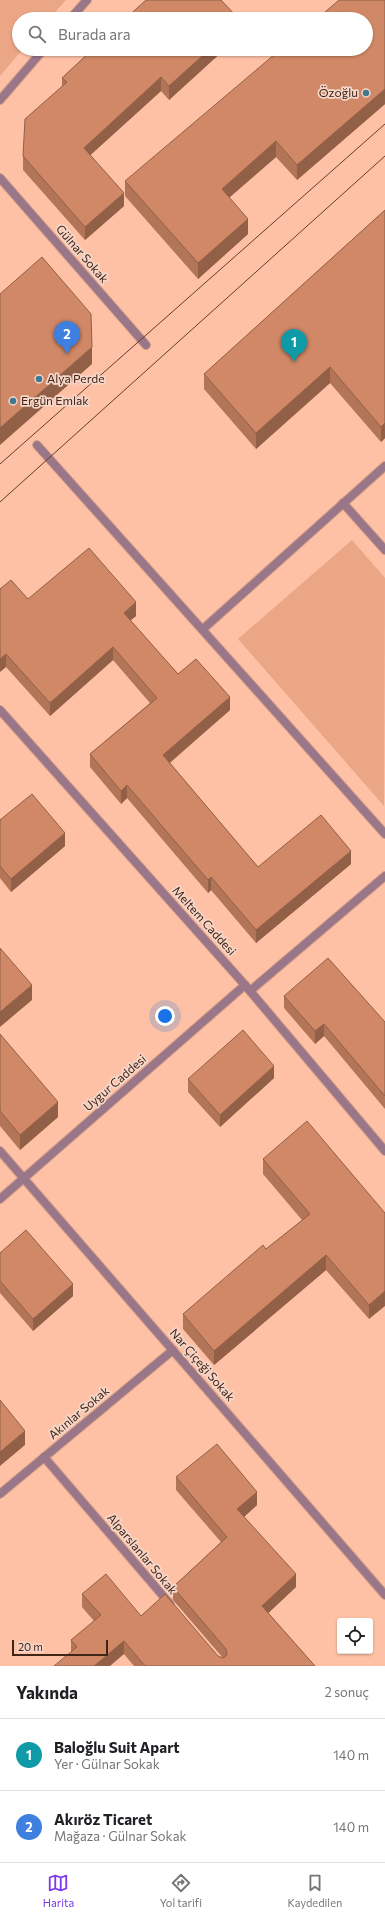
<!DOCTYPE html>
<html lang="tr">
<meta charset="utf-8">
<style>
:root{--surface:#fff;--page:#f2f2f2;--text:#202124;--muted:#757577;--line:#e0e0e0;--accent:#7c3aed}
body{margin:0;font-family:Commissioner,sans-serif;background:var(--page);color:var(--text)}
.controls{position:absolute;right:12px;bottom:12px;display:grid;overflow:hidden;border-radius:4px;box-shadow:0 1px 3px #0004}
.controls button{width:36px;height:36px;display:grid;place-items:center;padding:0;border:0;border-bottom:1px solid var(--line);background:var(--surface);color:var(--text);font:20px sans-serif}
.scale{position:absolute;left:12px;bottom:10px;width:96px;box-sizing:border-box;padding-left:4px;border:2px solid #412517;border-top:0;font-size:11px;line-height:14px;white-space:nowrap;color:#412517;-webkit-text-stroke:3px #f5d6c8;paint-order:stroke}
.you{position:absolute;left:165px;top:1016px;width:14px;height:14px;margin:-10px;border:3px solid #fff;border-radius:50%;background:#1a73e8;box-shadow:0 0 0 6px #1a73e833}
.badge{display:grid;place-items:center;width:26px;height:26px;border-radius:50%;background:var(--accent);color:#fff;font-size:13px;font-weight:700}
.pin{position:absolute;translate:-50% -33px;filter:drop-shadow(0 1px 2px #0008)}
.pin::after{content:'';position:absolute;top:21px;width:14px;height:12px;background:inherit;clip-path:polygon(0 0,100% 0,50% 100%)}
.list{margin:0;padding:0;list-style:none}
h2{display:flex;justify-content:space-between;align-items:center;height:52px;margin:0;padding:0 16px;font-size:17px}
h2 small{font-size:13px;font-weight:400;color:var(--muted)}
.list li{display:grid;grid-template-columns:26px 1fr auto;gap:12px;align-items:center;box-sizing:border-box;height:72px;padding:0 16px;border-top:1px solid var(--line)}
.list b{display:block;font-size:15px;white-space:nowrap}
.list p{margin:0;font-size:13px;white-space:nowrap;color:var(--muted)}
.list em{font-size:13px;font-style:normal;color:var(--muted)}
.icon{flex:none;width:22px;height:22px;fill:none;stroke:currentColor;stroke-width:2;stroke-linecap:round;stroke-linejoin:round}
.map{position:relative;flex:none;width:385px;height:1666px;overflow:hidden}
.search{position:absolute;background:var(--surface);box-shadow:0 1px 3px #0004;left:12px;right:12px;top:12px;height:44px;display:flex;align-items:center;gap:10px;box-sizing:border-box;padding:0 14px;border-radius:22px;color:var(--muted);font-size:15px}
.sheet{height:196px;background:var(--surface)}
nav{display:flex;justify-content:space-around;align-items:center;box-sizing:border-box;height:56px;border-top:1px solid var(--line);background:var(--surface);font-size:11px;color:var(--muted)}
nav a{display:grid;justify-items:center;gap:2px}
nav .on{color:var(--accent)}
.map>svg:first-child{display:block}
</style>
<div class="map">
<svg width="385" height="1666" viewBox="0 0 385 1666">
<rect width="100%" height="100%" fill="#fec1a5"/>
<g fill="#eba686">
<path d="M0,0H66L49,19H19V49H23L0,76Z"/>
<path d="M352,540L385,578L384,806L238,639Z"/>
</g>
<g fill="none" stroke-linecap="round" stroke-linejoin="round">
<g stroke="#d8a289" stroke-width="10">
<g id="minor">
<path d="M70,19L87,0"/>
<path d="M0,100L44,49"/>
<path d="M0,178L146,345"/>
<path d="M37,445L385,834"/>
<path d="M343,503L385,550"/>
<path d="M203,629L385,466"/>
<path d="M0,710L245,985L385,1151"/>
<path d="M250,991L385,876"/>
<path d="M0,1151L385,1595"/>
<path d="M0,1199L245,985"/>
<path d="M44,1457L170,1604"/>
<path d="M0,1494L173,1350"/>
</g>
</g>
<use href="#minor" stroke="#9a7689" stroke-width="8"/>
<g stroke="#603e2e" stroke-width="1">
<path d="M0,464L385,124"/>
<path d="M0,502L385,156"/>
</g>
</g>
<g fill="#b37558">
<path d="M385,0V104L297,180L276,157L229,197L248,234L198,279L125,196V181Z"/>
<path d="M93,49H225L169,100L161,91L90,155L124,206L85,240L23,170V156L62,86V78Z"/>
<path d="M385,210V438L381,442L330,383L256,449L204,389V374Z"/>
<path d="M0,589L28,599L136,616L130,620L178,674L230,710L170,763L258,867L351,864L256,943L211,890L208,893L127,798L121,804L90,767V754L150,703L113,660L50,716L6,667Z"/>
<path d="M0,820L65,846L11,892L0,878Z"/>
<path d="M284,996L385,1022V1109L324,1036L315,1044L284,1008Z"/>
<path d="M0,1034L58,1117L20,1150L0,1126Z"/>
<path d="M274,1078L220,1127L188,1092V1079Z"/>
<path d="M263,1159L385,1213L369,1319L326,1270L214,1365L183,1329V1314L266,1249L302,1220L263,1174Z"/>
<path d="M0,1253L73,1296L33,1331L0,1293Z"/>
<path d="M176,1477L257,1505L244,1517L296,1587L268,1613L315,1666H134L124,1654L71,1651V1640L94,1621L82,1607V1594L141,1616L218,1656L223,1658L173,1600V1587L221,1542L176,1490Z"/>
</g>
<g fill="#925f47">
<path d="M210,49H225L169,100V86Z"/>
<path d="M161,77V91L84,161V148Z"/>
<path d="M385,89V104L297,180V165Z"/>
<path d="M276,141V157L222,204V189Z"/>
<path d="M124,193V206L85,240V227Z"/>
<path d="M248,219V234L198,279V263Z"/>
<path d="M92,347V364L0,445V428Z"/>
<path d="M330,367V383L256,449V433Z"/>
<path d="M385,423V438L381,442V427Z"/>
<path d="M136,602V616L124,626V613Z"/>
<path d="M113,647V660L50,716V703Z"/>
<path d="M6,654V667L0,672V659Z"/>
<path d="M230,697V710L163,768V755Z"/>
<path d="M127,785V798L121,804V791Z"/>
<path d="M65,833V846L11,892V879Z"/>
<path d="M351,851V864L256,943V930Z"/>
<path d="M211,877V890L208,893V880Z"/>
<path d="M32,985V1000L0,1027V1012Z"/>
<path d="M324,1024V1036L315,1044V1031Z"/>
<path d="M274,1066V1078L220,1127V1115Z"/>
<path d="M58,1102V1117L20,1150V1135Z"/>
<path d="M326,1255V1270L214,1365V1351Z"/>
<path d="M73,1284V1296L33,1331V1319Z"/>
<path d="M385,1291V1306L369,1319V1305Z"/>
<path d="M25,1431V1445L0,1466V1452Z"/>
<path d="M257,1492V1505L237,1523V1509Z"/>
<path d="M296,1574V1587L262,1619V1606Z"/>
<path d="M124,1641V1654L110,1666H94Z"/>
</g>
<g fill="#d08866" stroke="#925f47">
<path d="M146,0H221L239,19H125Z"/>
<path d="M339,0H385V89L297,165L276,141L222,189L248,219L198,263L125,181L281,49H366V19H317Z"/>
<path d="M93,49H210L169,86L161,77L84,148L124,193L85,227L23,156L25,119L67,82L62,78Z"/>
<path d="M385,210V423L381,427L330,367L256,433L204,374Z"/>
<path d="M42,257L91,314L92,347L0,428V294Z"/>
<path d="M89,548L136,602L124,613L178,674L196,659L230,697L163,755L258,867L321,815L351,851L256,930L211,877L208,880L127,785L121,791L90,754L157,698L113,647L50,703L6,654L0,659V589L11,580L28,599Z"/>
<path d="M32,794L65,833L11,879L0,866V820Z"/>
<path d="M0,948L32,985L0,1012Z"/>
<path d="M328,958L385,1022V1096L324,1024L315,1031L284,996Z"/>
<path d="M243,1030L274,1066L220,1115L188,1079Z"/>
<path d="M0,1034L58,1102L20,1135L0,1111Z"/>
<path d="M307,1121L385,1213V1291L369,1305L326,1255L214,1351L183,1314L263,1245L266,1249L310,1214L263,1159Z"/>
<path d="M26,1230L73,1284L33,1319L0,1281V1253Z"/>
<path d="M0,1400L25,1431L0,1452Z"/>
<path d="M217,1444L257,1492L237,1509L296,1574L262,1606L315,1666H145L124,1641L94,1666H54L77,1647L71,1640L101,1615L82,1594L106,1574L141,1616L165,1594L218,1656L223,1658L227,1655L226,1649L173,1587L227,1537L176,1477Z"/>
</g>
<g fill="#3e7a91" stroke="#f5d6c8" stroke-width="1.5">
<circle cx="366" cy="93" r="4"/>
<circle cx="39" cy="379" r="4"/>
<circle cx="13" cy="401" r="4"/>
</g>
<g text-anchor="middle" stroke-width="3.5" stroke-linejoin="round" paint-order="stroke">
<g font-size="12" fill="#412517" stroke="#f5d6c8" text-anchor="start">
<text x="358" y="97" text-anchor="end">Özoğlu</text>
<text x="47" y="383">Alya Perde</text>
<text x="21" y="405">Ergün Emlak</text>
</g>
<g font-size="12" fill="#412517" stroke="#f5d6c8">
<text transform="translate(82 254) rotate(49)" y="4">Gülnar Sokak</text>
<text transform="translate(204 921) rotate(48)" y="4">Meltem Caddesi</text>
<text transform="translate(115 1083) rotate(-41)" y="4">Uygur Caddesi</text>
<text transform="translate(202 1365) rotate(49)" y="4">Nar Çiçeği Sokak</text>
<text transform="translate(79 1413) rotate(-40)" y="4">Akınlar Sokak</text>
<text transform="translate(142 1554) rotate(50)" y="4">Alparslanlar Sokak</text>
</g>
</g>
</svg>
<div class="controls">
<button><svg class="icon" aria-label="locate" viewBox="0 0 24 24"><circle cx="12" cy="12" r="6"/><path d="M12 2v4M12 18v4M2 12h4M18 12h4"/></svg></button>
</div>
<div class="scale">20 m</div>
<div class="you"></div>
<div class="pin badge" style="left:294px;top:362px;background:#0f9aa8">1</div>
<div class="pin badge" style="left:67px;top:354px;background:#3f7fe0">2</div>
<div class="search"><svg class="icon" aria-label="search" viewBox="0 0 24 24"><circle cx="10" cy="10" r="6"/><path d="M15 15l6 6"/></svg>Burada ara</div>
</div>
<section class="sheet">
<h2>Yakında<small>2 sonuç</small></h2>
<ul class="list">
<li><span class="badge" style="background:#0f9aa8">1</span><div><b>Baloğlu Suit Apart</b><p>Yer · Gülnar Sokak</p></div><em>140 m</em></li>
<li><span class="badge" style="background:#3f7fe0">2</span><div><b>Akıröz Ticaret</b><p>Mağaza · Gülnar Sokak</p></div><em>140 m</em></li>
</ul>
</section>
<nav>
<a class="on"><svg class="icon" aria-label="map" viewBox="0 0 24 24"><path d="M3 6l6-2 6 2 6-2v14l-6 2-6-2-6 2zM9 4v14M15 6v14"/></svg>Harita</a>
<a><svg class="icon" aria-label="directions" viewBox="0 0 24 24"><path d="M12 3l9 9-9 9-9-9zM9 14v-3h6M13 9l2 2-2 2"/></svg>Yol tarifi</a>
<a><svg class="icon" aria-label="saved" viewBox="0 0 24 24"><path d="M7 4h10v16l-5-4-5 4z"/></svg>Kaydedilen</a>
</nav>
